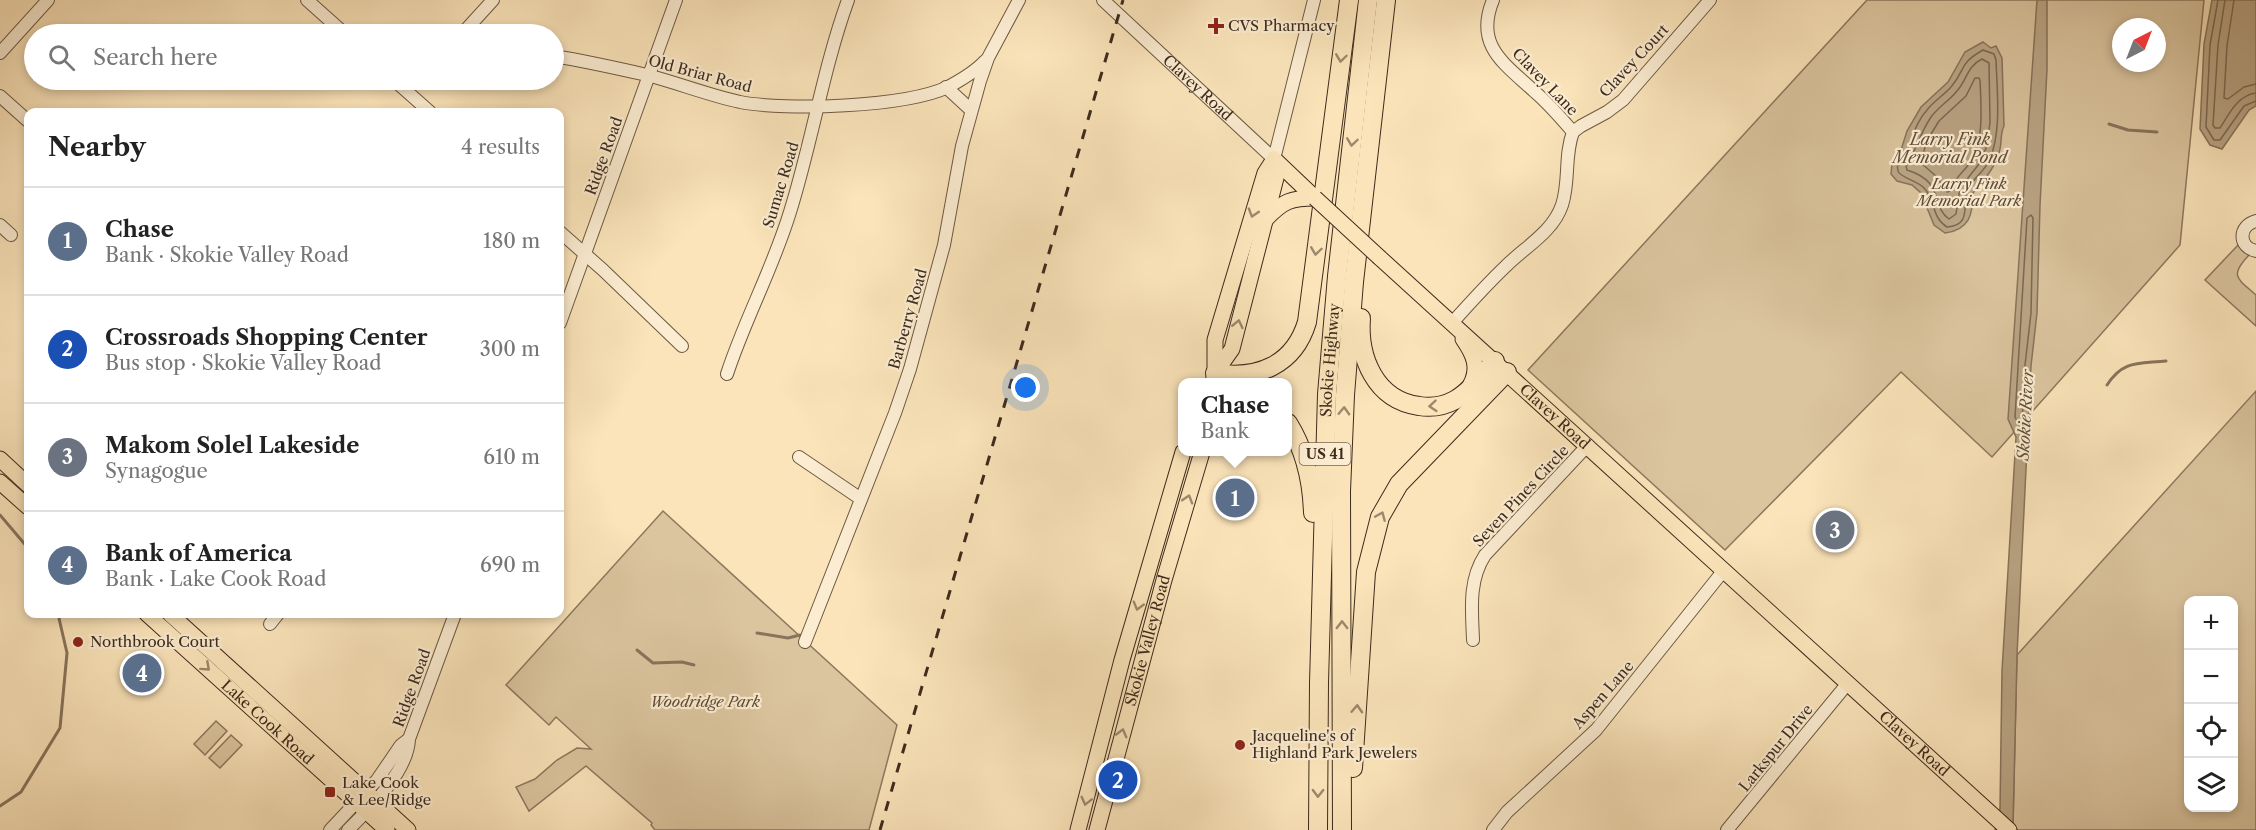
<!DOCTYPE html>
<meta charset="utf-8">
<style>
:root{--surface:#fff;--page:#f2f2f2;--text:#222;--muted:#767676;--line:#e0e0e0;--accent:#b45309}
body{margin:0;font-family:"Libre Caslon Text",serif;background:var(--page);color:var(--text)}
.controls{position:absolute;right:18px;bottom:18px;display:grid;overflow:hidden;border-radius:12px;box-shadow:0 3px 9px #0003}
.controls button{width:54px;height:54px;display:grid;place-items:center;padding:0;border:0;border-bottom:2px solid var(--line);background:var(--surface);color:var(--text);font:30px sans-serif}
.compass{position:absolute;left:2112px;top:18px;width:54px;height:54px;border-radius:50%;background:var(--surface);box-shadow:0 3px 9px #0003;rotate:42deg}
.you{position:absolute;left:1026px;top:388px;width:21px;height:21px;margin:-15px;border:4px solid #fff;border-radius:50%;background:#1a73e8;box-shadow:0 0 0 9px #1a73e833}
.badge{display:grid;place-items:center;width:39px;height:39px;border-radius:50%;background:var(--accent);color:#fff;font-size:20px;font-weight:700}
.pin{position:absolute;translate:-50% -50%;border:3px solid #fff;box-shadow:0 2px 6px #0006}
.popup{position:absolute;left:1178px;top:378px;width:114px;height:78px;box-sizing:border-box;display:grid;place-content:center;border-radius:12px;background:var(--surface);filter:drop-shadow(0 2px 4px #0005);font-size:20px;white-space:nowrap;color:var(--muted)}
.popup b{font-size:22px;color:var(--text)}
.popup::after{content:'';position:absolute;left:50%;top:100%;margin-left:-12px;border:12px solid transparent;border-top-color:var(--surface)}
.list{margin:0;padding:0;list-style:none}
h2{display:flex;justify-content:space-between;align-items:center;height:78px;margin:0;padding:0 24px;font-size:26px}
h2 small{font-size:20px;font-weight:400;color:var(--muted)}
.list li{display:grid;grid-template-columns:39px 1fr auto;gap:18px;align-items:center;box-sizing:border-box;height:108px;padding:0 24px;border-top:2px solid var(--line)}
.list b{display:block;font-size:22px;white-space:nowrap}
.list p{margin:0;font-size:20px;white-space:nowrap;color:var(--muted)}
.list em{font-size:20px;font-style:normal;color:var(--muted)}
.icon{flex:none;width:33px;height:33px;fill:none;stroke:currentColor;stroke-width:2;stroke-linecap:round;stroke-linejoin:round}
.map{position:relative;flex:none;width:2256px;height:830px;overflow:hidden}
.search{position:absolute;background:var(--surface);box-shadow:0 3px 9px #0003;left:24px;top:24px;width:540px;height:66px;display:flex;align-items:center;gap:15px;box-sizing:border-box;padding:0 21px;border-radius:33px;color:var(--muted);font-size:22px}
.panel{position:absolute;background:var(--surface);box-shadow:0 3px 9px #0003;left:24px;top:108px;width:540px;height:510px;border-radius:12px}
.map>svg:first-child{display:block}
</style>
<div class="map">
<svg width="2256" height="830" viewBox="0 0 2256 830">
<rect width="100%" height="100%" fill="#fbe4ba"/>
<filter id="stains"><feTurbulence type="fractalNoise" baseFrequency=".00333" numOctaves="4"/><feColorMatrix values="0 0 0 0 .2 0 0 0 0 .09 0 0 0 0 .02 0 0 0 .5 -.17"/></filter>
<radialGradient id="worn" r=".72"><stop offset=".6" stop-color="#630" stop-opacity="0"/><stop offset="1" stop-color="#630" stop-opacity=".3"/></radialGradient>
<g fill="#dbc59f" stroke="#8c785e" stroke-width="1.5" fill-rule="evenodd">
<path d="M1867,0H2204L2180,245L1992,457L1901,372L1725,550L1528,370ZM2121,27H2157V63H2121Z"/>
<path d="M2239,244L2249,255C2229,276 2237,278 2256,295V326L2205,280Z"/>
<path d="M2256,391V830H2018L2013,825L2017,655ZM2188,600H2234V808H2188Z"/>
<path d="M663,511L897,725L869,830H655L651,825L652,823L586,766L529,811L516,787L535,779L557,760L577,748L591,749L556,717L549,725L506,685Z"/>
<path d="M216,721L227,731L205,755L194,744Z"/>
<path d="M231,735L242,745L220,768L209,758Z"/>
</g>
<g fill="#baa585" stroke="#88745b" stroke-width="1.5">
<path d="M2037,0H2047V69L2040,205L2037,313L2031,366L2017,655L2013,825L2011,830H1995L2000,809L2002,671L2016,437L2008,419Z"/>
<path d="M2212,0H2256V106L2249,110L2222,149L2210,145L2200,129L2204,44Z"/>
<path d="M1983,42L1991,48L1996,46L2002,58L2004,126C2000,134 2002,141 2000,149C1996,167 1984,180 1973,193C1973,215 1969,230 1945,233L1934,225L1921,193L1912,185L1897,181L1891,174L1892,164L1901,150L1907,131L1921,107L1948,82L1965,52Z"/>
</g>
<g fill="none" stroke-linecap="round" stroke-linejoin="round">
<g stroke="#7c6851" stroke-width="1.5">
<path d="M2218,0L2210,45L2206,127L2214,140H2220L2244,106L2256,101"/>
<path d="M2225,0L2218,45L2213,125L2215,128H2220C2229,114 2238,95 2256,93"/>
<path d="M2234,0L2227,46L2224,98L2228,99L2244,87L2256,84"/>
<path d="M1983,50L1994,54L1996,60C1997,90 2002,133 1989,161C1984,172 1971,180 1967,191C1962,206 1972,225 1947,227C1931,217 1936,200 1924,188C1918,181 1899,177 1898,171C1895,163 1904,157 1907,151C1913,136 1916,122 1927,110C1934,101 1944,95 1951,87C1966,70 1958,64 1983,50Z"/>
<path d="M1982,59L1989,63L1990,122L1987,146L1979,164L1960,188L1956,214L1949,219C1930,206 1946,182 1907,170L1906,166C1916,151 1920,133 1931,117C1938,107 1949,101 1957,91C1967,80 1967,66 1982,59Z"/>
<path d="M1975,78H1979L1980,80C1981,103 1984,141 1972,160C1965,171 1954,178 1950,191L1947,192L1937,177L1920,162L1928,139L1939,121L1966,96Z"/>
<path d="M2031,215L2033,218L2031,313L2025,365L2022,422L2019,425L2015,417L2027,218Z"/>
</g>
<g stroke="#88745b" stroke-width="3">
<path d="M2109,124L2128,130L2157,132"/>
<path d="M2107,385C2123,360 2138,364 2166,361"/>
<path d="M0,515L28,548"/>
<path d="M757,633L788,638L800,635"/>
<path d="M637,650L653,663L682,662L694,665"/>
<path d="M0,806L21,792L60,728L67,653L58,614"/>
</g>
<g stroke="#6c5944" stroke-width="14">
<g id="minor">
<path d="M307,0L345,34"/>
<path id="s1" d="M1103,0L1274,159L1314,0"/>
<path d="M462,34L493,0"/>
<path d="M0,53L48,0"/>
<path d="M554,56C585,61 616,68 647,75C678,83 708,95 740,102C786,111 905,107 948,87C961,80 975,72 985,61"/>
<path d="M394,80L430,112"/>
<path d="M946,87L971,110"/>
<path d="M0,96L28,121"/>
<path d="M1573,132L1581,126L1607,112L1623,100L1710,0"/>
<path d="M2256,221C2238,226 2238,247 2256,251"/>
<path d="M0,225L11,235"/>
<path d="M560,232L603,270L682,346"/>
<path d="M560,323L676,0"/>
<path d="M1452,323C1469,304 1487,284 1506,266C1525,247 1553,232 1562,205C1570,181 1564,156 1573,132C1561,118 1549,104 1535,92C1505,64 1474,46 1493,0"/>
<path d="M727,374C745,319 773,268 790,212C812,142 823,69 848,0"/>
<path d="M799,457L861,499"/>
<path d="M270,624L278,614"/>
<path d="M1473,640C1472,611 1468,581 1485,555L1588,445"/>
<path d="M805,642L895,413L910,369L944,245L962,146L980,81L988,58L1019,0"/>
<path d="M330,830L377,780L401,745L409,739"/>
<path d="M348,830C370,808 408,771 409,739L455,614"/>
<path d="M1493,830L1507,812L1596,730L1724,570"/>
<path d="M1727,830L1848,683"/>
</g>
</g>
<g stroke="#3d2b1d" stroke-width="17">
<g id="major">
<path d="M1274,159L1315,198"/>
<path d="M1266,219C1283,201 1291,198 1315,198"/>
<path id="s2" d="M1380,258L2009,830"/>
<path d="M1463,339C1474,355 1480,368 1470,386"/>
<path d="M1215,373L1232,349L1276,178L1274,159"/>
<path d="M1213,382L1215,373V340L1265,173L1274,159"/>
<path d="M0,459L28,485"/>
<path d="M0,482L28,507"/>
<path id="s3" d="M147,614L387,830"/>
<path d="M170,614L408,830"/>
<path d="M1078,830L1122,660L1183,452"/>
<path id="s4" d="M1097,830L1164,580L1202,452"/>
</g>
</g>
<g stroke="#3d2b1d" stroke-width="20">
<g id="highway">
<path d="M1361,318C1358,357 1375,400 1419,406C1431,408 1444,406 1455,400C1471,391 1483,374 1495,361"/>
<path d="M1215,373C1258,380 1294,365 1307,322L1349,0"/>
<path d="M1288,423C1305,450 1312,481 1313,513"/>
<path d="M1353,768L1366,572L1380,517L1399,484L1507,372"/>
<path id="s5" d="M1318,830L1319,683L1327,394L1337,276L1368,0"/>
<path d="M1342,830L1341,491L1345,395L1354,282L1386,0"/>
</g>
</g>
<use href="#minor" stroke="#fcedd2" stroke-width="12"/>
<use href="#major" stroke="#fbe4ba" stroke-width="15"/>
<use href="#highway" stroke="#fbe4ba" stroke-width="18"/>
<path stroke="#3d2b1d" stroke-width="3" stroke-dasharray="10 10" stroke-linecap="butt" d="M880,830L1123,0"/>
<g stroke="#3d2b1d" stroke-width="17" stroke-linecap="butt">
<path id="major-bridge" d="M1315,198L1380,258"/>
</g>
<use href="#major-bridge" stroke="#fbe4ba" stroke-width="15"/>
</g>
<defs><path id="oneway-chevron" d="M-2-3.5L2.5 0L-2 3.5" fill="none" stroke-width="1.6" stroke-linecap="round" stroke-linejoin="round" transform="scale(1.5)"/></defs>
<g stroke="#9c886c">
<use href="#oneway-chevron" transform="translate(1341 58) rotate(98)"/>
<use href="#oneway-chevron" transform="translate(1352 142) rotate(98)"/>
<use href="#oneway-chevron" transform="translate(1253 213) rotate(107)"/>
<use href="#oneway-chevron" transform="translate(1316 251) rotate(98)"/>
<use href="#oneway-chevron" transform="translate(1238 324) rotate(-77)"/>
<use href="#oneway-chevron" transform="translate(1433 406) rotate(175)"/>
<use href="#oneway-chevron" transform="translate(1344 411) rotate(-88)"/>
<use href="#oneway-chevron" transform="translate(1188 499) rotate(-73)"/>
<use href="#oneway-chevron" transform="translate(1381 516) rotate(-67)"/>
<use href="#oneway-chevron" transform="translate(1138 606) rotate(106)"/>
<use href="#oneway-chevron" transform="translate(1342 625) rotate(-90)"/>
<use href="#oneway-chevron" transform="translate(206 667) rotate(42)"/>
<use href="#oneway-chevron" transform="translate(1357 709) rotate(-87)"/>
<use href="#oneway-chevron" transform="translate(1122 733) rotate(-75)"/>
<use href="#oneway-chevron" transform="translate(1318 793) rotate(91)"/>
<use href="#oneway-chevron" transform="translate(1086 801) rotate(104)"/>
</g>
<g fill="#8f2418" stroke="#fcedd2" stroke-width="2">
<path d="M1213 17h6v6h6v6h-6v6h-6v-6h-6v-6h6z"/>
<circle cx="78" cy="642" r="6"/>
<circle cx="1240" cy="745" r="6"/>
<rect x="324" y="786" width="12" height="12" rx="3"/>
</g>
<g text-anchor="middle" stroke-width="4.5" stroke-linejoin="round" paint-order="stroke">
<rect fill="#fcedd2" stroke="#766553" stroke-width="1.5" x="1299.5" y="443" width="51" height="22" rx="4.5"/>
<g font-size="14" font-weight="bold" fill="#3d2b1d">
<text x="1325" y="459">US 41</text>
</g>
<g font-size="15" fill="#3d2b1d" stroke="#fcedd2" text-anchor="start">
<text x="1228" y="31">CVS Pharmacy</text>
<text x="90" y="647">Northbrook Court</text>
<text x="1252" y="741">Jacqueline's of<tspan x="1252" dy="17">Highland Park Jewelers</tspan></text>
<text x="342" y="788">Lake Cook<tspan x="342" dy="17">&amp; Lee/Ridge</tspan></text>
</g>
<g font-size="15" fill="#3d2b1d" stroke="#fcedd2">
<text transform="translate(1634 61) rotate(-47)" y="5">Clavey Court</text>
<text transform="translate(700 74) rotate(15)" y="5">Old Briar Road</text>
<text transform="translate(1545 82) rotate(46)" y="5">Clavey Lane</text>
<text dy="5" stroke="none"><textPath href="#s1" startOffset="129">Clavey Road</textPath></text>
<text transform="translate(604 156) rotate(-70)" y="5">Ridge Road</text>
<text transform="translate(781 185) rotate(-73)" y="5">Sumac Road</text>
<text transform="translate(908 319) rotate(-74)" y="5">Barberry Road</text>
<text dy="5" stroke="none"><textPath href="#s5" startOffset="470">Skokie Highway</textPath></text>
<text dy="5" stroke="none"><textPath href="#s2" startOffset="236">Clavey Road</textPath></text>
<text transform="translate(1521 496) rotate(-47)" y="5">Seven Pines Circle</text>
<text dy="5" stroke="none"><textPath href="#s4" startOffset="196">Skokie Valley Road</textPath></text>
<text transform="translate(412 688) rotate(-70)" y="5">Ridge Road</text>
<text transform="translate(1603 695) rotate(-49)" y="5">Aspen Lane</text>
<text dy="5" stroke="none"><textPath href="#s3" startOffset="162">Lake Cook Road</textPath></text>
<text dy="5" stroke="none"><textPath href="#s2" startOffset="722">Clavey Road</textPath></text>
<text transform="translate(1776 748) rotate(-51)" y="5">Larkspur Drive</text>
</g>
<g font-size="15" font-style="italic" fill="#5d4a37" stroke="#fcedd2">
<text x="1969" y="189">Larry Fink<tspan x="1969" dy="17">Memorial Park</tspan></text>
<text x="705" y="707">Woodridge Park</text>
</g>
<g font-size="16" font-style="italic" fill="#62503c" stroke="#fcedd2">
<text x="1950" y="145">Larry Fink<tspan x="1950" dy="18">Memorial Pond</tspan></text>
<text transform="translate(2025 415) rotate(-87)" y="6">Skokie River</text>
</g>
</g>
<rect width="100%" height="100%" filter="url(#stains)"/>
<rect width="100%" height="100%" fill="url(#worn)"/>
</svg>
<div class="controls">
<button>+</button>
<button>−</button>
<button><svg class="icon" aria-label="locate" viewBox="0 0 24 24"><circle cx="12" cy="12" r="6"/><path d="M12 2v4M12 18v4M2 12h4M18 12h4"/></svg></button>
<button><svg class="icon" aria-label="layers" viewBox="0 0 24 24"><path d="M12 4l9 5-9 5-9-5zM3 14l9 5 9-5"/></svg></button>
</div>
<svg class="compass" viewBox="-18 -18 36 36"><path d="M0-13l5 13h-10z" fill="#e53935"/><path d="M0 13l5-13h-10z" fill="#767676"/></svg>
<div class="you"></div>
<div class="pin badge" style="left:1235px;top:498px;background:#5c6f8a">1</div>
<div class="popup"><b>Chase</b>Bank</div>
<div class="pin badge" style="left:1118px;top:780px;background:#1a4fb4">2</div>
<div class="pin badge" style="left:1835px;top:530px;background:#6b7280">3</div>
<div class="pin badge" style="left:142px;top:673px;background:#5c6f8a">4</div>
<div class="search"><svg class="icon" aria-label="search" viewBox="0 0 24 24"><circle cx="10" cy="10" r="6"/><path d="M15 15l6 6"/></svg>Search here</div>
<section class="panel">
<h2>Nearby<small>4 results</small></h2>
<ul class="list">
<li><span class="badge" style="background:#5c6f8a">1</span><div><b>Chase</b><p>Bank · Skokie Valley Road</p></div><em>180 m</em></li>
<li><span class="badge" style="background:#1a4fb4">2</span><div><b>Crossroads Shopping Center</b><p>Bus stop · Skokie Valley Road</p></div><em>300 m</em></li>
<li><span class="badge" style="background:#6b7280">3</span><div><b>Makom Solel Lakeside</b><p>Synagogue</p></div><em>610 m</em></li>
<li><span class="badge" style="background:#5c6f8a">4</span><div><b>Bank of America</b><p>Bank · Lake Cook Road</p></div><em>690 m</em></li>
</ul>
</section>
</div>
